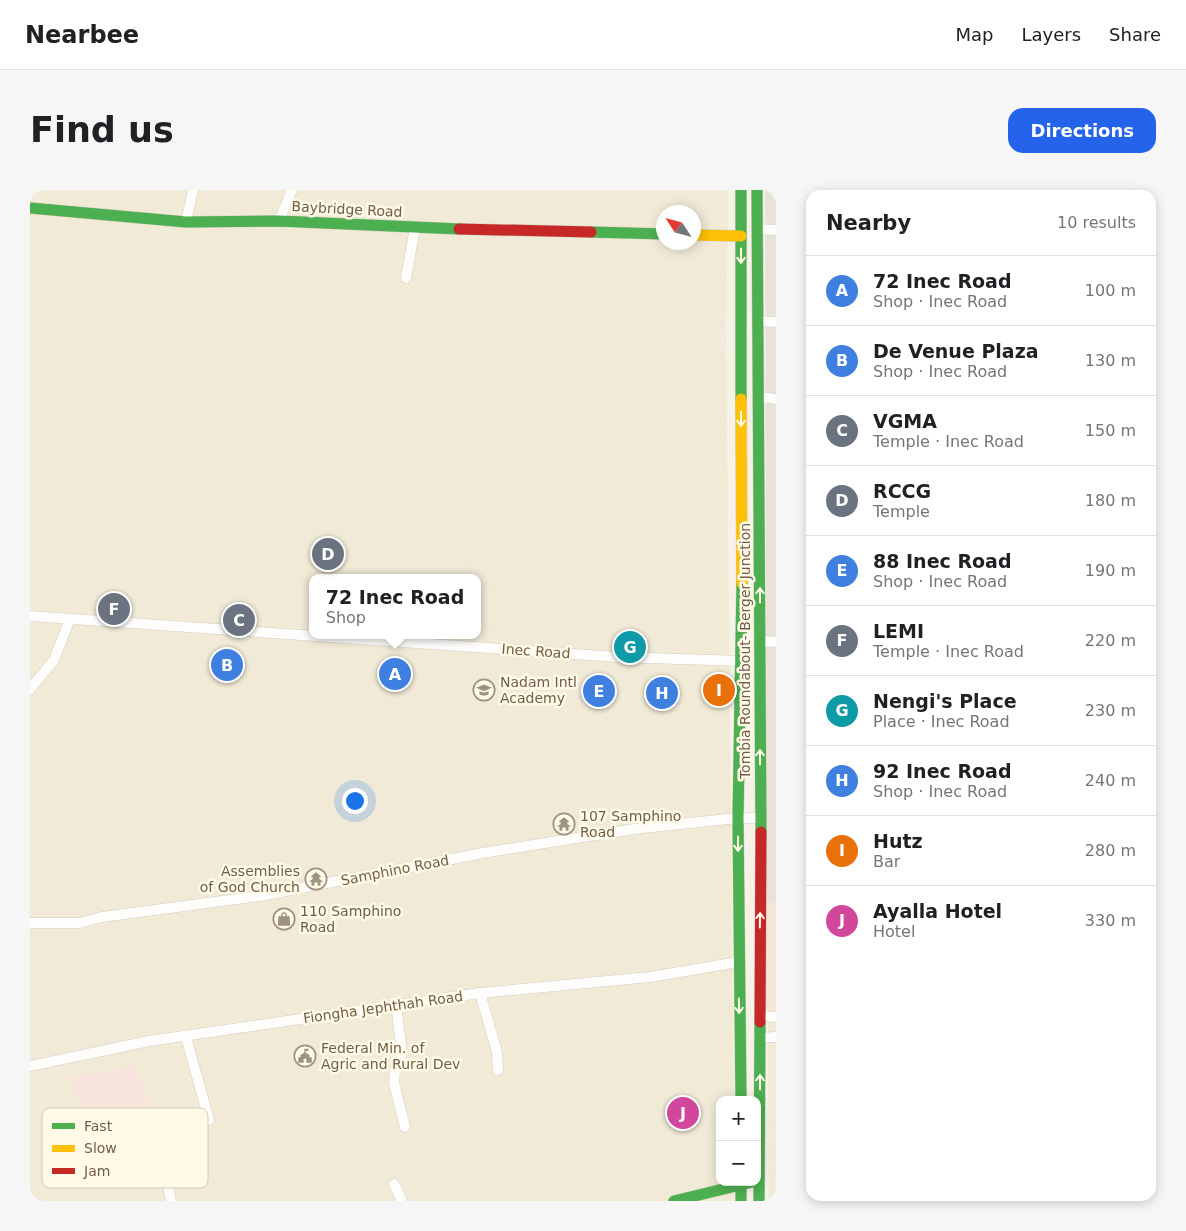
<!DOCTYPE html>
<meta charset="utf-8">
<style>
:root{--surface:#fff;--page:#f6f6f6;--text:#202124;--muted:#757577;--line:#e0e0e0;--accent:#2563eb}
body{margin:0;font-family:"DejaVu Sans",sans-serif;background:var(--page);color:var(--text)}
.controls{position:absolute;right:15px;bottom:15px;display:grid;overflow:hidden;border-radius:10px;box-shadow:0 2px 12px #0003}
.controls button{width:45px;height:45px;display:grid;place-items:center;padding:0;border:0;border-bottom:1px solid var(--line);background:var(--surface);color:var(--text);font:25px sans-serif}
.compass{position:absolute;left:626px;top:15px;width:45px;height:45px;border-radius:50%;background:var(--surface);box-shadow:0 2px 12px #0003;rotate:306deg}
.you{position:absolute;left:324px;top:610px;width:18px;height:18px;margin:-12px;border:4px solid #fff;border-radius:50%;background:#1a73e8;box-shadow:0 0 0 8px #1a73e833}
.badge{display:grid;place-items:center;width:32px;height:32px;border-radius:50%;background:var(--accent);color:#fff;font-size:16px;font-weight:700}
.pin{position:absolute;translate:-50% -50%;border:2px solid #fff;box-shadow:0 1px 5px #0006}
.popup{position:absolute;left:279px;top:384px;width:172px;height:65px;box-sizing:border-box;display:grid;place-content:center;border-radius:10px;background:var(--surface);filter:drop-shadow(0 1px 4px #0005);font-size:16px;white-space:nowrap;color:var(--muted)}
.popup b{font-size:19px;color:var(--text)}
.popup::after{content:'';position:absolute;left:50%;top:100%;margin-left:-10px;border:10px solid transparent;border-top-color:var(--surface)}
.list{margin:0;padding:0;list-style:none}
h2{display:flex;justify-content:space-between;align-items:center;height:65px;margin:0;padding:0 20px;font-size:21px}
h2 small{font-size:16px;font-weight:400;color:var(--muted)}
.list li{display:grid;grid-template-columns:32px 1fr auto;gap:15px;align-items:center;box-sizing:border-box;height:70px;padding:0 20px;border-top:1px solid var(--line)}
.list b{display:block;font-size:19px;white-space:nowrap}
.list p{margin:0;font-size:16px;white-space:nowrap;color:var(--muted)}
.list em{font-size:16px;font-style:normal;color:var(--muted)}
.map{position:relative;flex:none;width:746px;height:1011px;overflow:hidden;border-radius:15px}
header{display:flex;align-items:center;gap:30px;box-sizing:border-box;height:70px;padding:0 25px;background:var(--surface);border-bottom:1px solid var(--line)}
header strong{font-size:24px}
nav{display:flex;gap:28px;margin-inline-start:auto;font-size:18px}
.intro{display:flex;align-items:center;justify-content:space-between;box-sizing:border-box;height:120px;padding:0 30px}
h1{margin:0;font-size:35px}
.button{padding:12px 22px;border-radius:15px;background:var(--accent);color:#fff;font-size:18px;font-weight:700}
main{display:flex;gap:30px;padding:0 30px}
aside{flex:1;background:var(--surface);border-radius:15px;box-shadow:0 2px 12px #0003}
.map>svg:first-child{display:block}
</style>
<header>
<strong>Nearbee</strong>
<nav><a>Map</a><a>Layers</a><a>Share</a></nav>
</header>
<div class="intro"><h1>Find us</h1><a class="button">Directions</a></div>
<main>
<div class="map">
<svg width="746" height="1011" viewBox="0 0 746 1011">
<rect width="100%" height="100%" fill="#f6f2e7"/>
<g fill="#f1ead7" fill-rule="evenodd">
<path d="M0,0H698L696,148L704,910H690V992H704V1011H0ZM634,22H664V52H634ZM282,388H448V445H282Z"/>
<path d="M738,820L746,821V1011H739Z"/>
</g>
<path fill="#f4e6d7" d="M737,711L746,712V821L738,820L735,815Z"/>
<path fill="#e8e3d8" d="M735,0H746V712L737,711Z"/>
<path fill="#f8e3dd" d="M105,875L130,943L67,970L41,888Z"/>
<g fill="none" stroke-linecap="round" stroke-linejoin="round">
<g stroke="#d4cec2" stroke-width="11">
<g id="street">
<path d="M249,31L262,0"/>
<path d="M156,32L163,0"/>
<path d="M727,39L746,40"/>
<path d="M376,88L385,38"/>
<path d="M729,131L746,132"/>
<path d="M730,207L746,209"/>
<path d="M0,426L587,467L712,471"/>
<path d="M730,451L746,452"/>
<path d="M0,499L24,470L40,429"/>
<path d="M0,733H50L72,727L230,706L453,663L546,648L612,638L708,628H731"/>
<path d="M450,803L467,862L468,880"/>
<path d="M366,815L372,863L365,880L364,893L375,937"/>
<path d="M730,826L746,827"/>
<path d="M156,847L179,930"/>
<path d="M729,848L746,847"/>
<path d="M0,876L119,851L450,803L620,787L708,772"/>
<path d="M135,980L141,1011"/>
<path d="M364,994L372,1011"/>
</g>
</g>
<g stroke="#d3cdc1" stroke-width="12">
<g id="fast">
<path d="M711,0V209"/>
<path d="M727,0L731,642"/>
<path d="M0,18L156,32L249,31L429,39"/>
<path d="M561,42L634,44"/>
<path d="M711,910L708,628L712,393"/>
<path d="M711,992V1011"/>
<path d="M644,1011L722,992"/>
<path d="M729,1011L730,832"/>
</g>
</g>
<g stroke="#d3cdc1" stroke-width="12">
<g id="slow">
<path d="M664,45L711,46"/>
<path d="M711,209L712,393"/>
</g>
</g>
<g stroke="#d3cdc1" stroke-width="12">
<g id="jam">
<path d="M429,39L561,42"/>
<path d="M730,832L731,642"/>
</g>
</g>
<use href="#street" stroke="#fefdfb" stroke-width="10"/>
<use href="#fast" stroke="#4caf50" stroke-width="11"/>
<use href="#slow" stroke="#ffc107" stroke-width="11"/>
<use href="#jam" stroke="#c62828" stroke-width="11"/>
</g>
<defs><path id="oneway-shaft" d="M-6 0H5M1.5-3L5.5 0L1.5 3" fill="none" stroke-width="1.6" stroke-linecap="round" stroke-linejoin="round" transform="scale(1.25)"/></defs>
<g stroke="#fff9e7">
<use href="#oneway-shaft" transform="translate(711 66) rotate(90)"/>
<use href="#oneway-shaft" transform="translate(711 229) rotate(90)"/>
<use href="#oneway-shaft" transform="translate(730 405) rotate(-90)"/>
<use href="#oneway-shaft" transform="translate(730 567) rotate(-90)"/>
<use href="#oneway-shaft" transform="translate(708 654) rotate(90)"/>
<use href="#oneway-shaft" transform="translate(730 730) rotate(-89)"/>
<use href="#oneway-shaft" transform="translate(709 816) rotate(89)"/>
<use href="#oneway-shaft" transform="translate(730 892) rotate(-90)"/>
</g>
<defs>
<g id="school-ring" transform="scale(1.125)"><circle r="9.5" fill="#fff9e7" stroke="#a09280" stroke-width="1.5"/><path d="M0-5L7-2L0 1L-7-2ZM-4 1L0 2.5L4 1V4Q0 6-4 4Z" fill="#a09280"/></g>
<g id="temple-ring" transform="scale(1.125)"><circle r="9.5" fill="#fff9e7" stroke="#a09280" stroke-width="1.5"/><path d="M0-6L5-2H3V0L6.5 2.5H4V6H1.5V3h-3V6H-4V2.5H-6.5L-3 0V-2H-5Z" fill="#a09280"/></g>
<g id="shop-ring" transform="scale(1.125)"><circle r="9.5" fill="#fff9e7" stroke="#a09280" stroke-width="1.5"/><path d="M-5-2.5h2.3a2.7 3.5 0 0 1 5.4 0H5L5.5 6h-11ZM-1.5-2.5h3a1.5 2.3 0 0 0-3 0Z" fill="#a09280"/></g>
<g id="civic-ring" transform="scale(1.125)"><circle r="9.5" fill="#fff9e7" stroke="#a09280" stroke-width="1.5"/><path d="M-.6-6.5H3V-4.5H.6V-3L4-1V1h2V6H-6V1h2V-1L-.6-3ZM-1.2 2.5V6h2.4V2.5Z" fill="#a09280"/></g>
</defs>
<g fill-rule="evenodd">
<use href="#school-ring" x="454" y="500"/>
<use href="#temple-ring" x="534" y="634"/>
<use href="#temple-ring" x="286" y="689"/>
<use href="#shop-ring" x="254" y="729"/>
<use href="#civic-ring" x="275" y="866"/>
</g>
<g text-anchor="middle" stroke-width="5" stroke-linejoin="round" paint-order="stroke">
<g font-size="14" fill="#725e48" stroke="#fff9e7">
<text transform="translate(317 19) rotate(3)" y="5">Baybridge Road</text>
<text transform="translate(506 461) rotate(4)" y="5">Inec Road</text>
<text transform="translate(715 461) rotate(-90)" y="5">Tombia Roundabout- Berger Junction</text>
<text transform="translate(365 680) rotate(-11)" y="5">Samphino Road</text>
<text transform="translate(353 817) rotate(-8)" y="5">Fiongha Jephthah Road</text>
</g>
<g font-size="14" fill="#725e48" stroke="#fff9e7" text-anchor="start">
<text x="470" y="497">Nadam Intl<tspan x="470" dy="16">Academy</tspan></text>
<text x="550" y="631">107 Samphino<tspan x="550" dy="16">Road</tspan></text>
<text x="270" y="686" text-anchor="end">Assemblies<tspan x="270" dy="16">of God Church</tspan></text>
<text x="270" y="726">110 Samphino<tspan x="270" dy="16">Road</tspan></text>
<text x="291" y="863">Federal Min. of<tspan x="291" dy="16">Agric and Rural Dev</tspan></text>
</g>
</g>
<rect x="12" y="918" width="166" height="80" rx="8" fill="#fff9e7" stroke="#d5cab7" stroke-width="1"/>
<rect x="22" y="933" width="23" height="6" fill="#4caf50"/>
<rect x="22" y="955" width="23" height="7" fill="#ffc107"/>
<rect x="22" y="978" width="23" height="6" fill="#c62828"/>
<g font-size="14" fill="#725e48">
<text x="54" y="941">Fast</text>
<text x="54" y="963">Slow</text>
<text x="54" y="986">Jam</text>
</g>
</svg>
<div class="controls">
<button>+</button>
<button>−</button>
</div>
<svg class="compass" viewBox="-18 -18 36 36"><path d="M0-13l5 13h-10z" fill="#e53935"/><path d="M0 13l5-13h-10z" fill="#757577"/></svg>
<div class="you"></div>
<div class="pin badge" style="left:365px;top:484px;background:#3f7fe0">A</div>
<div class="popup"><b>72 Inec Road</b>Shop</div>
<div class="pin badge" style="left:197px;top:475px;background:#3f7fe0">B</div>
<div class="pin badge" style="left:209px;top:430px;background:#6b7280">C</div>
<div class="pin badge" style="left:298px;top:364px;background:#6b7280">D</div>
<div class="pin badge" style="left:569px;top:501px;background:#3f7fe0">E</div>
<div class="pin badge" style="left:84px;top:419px;background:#6b7280">F</div>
<div class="pin badge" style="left:600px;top:457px;background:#0f9aa8">G</div>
<div class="pin badge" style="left:632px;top:503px;background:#3f7fe0">H</div>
<div class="pin badge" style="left:689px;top:500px;background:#e8710a">I</div>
<div class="pin badge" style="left:653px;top:923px;background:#d1479c">J</div>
</div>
<aside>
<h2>Nearby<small>10 results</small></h2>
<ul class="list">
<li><span class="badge" style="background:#3f7fe0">A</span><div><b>72 Inec Road</b><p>Shop · Inec Road</p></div><em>100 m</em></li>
<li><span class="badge" style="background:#3f7fe0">B</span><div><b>De Venue Plaza</b><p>Shop · Inec Road</p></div><em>130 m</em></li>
<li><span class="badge" style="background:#6b7280">C</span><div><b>VGMA</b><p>Temple · Inec Road</p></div><em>150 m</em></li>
<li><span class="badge" style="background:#6b7280">D</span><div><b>RCCG</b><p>Temple</p></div><em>180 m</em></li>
<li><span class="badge" style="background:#3f7fe0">E</span><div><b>88 Inec Road</b><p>Shop · Inec Road</p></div><em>190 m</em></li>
<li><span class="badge" style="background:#6b7280">F</span><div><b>LEMI</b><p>Temple · Inec Road</p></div><em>220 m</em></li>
<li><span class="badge" style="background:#0f9aa8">G</span><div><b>Nengi's Place</b><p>Place · Inec Road</p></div><em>230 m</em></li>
<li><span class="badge" style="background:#3f7fe0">H</span><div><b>92 Inec Road</b><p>Shop · Inec Road</p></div><em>240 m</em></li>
<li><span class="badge" style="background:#e8710a">I</span><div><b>Hutz</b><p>Bar</p></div><em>280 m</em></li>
<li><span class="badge" style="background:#d1479c">J</span><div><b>Ayalla Hotel</b><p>Hotel</p></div><em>330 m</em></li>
</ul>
</aside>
</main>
